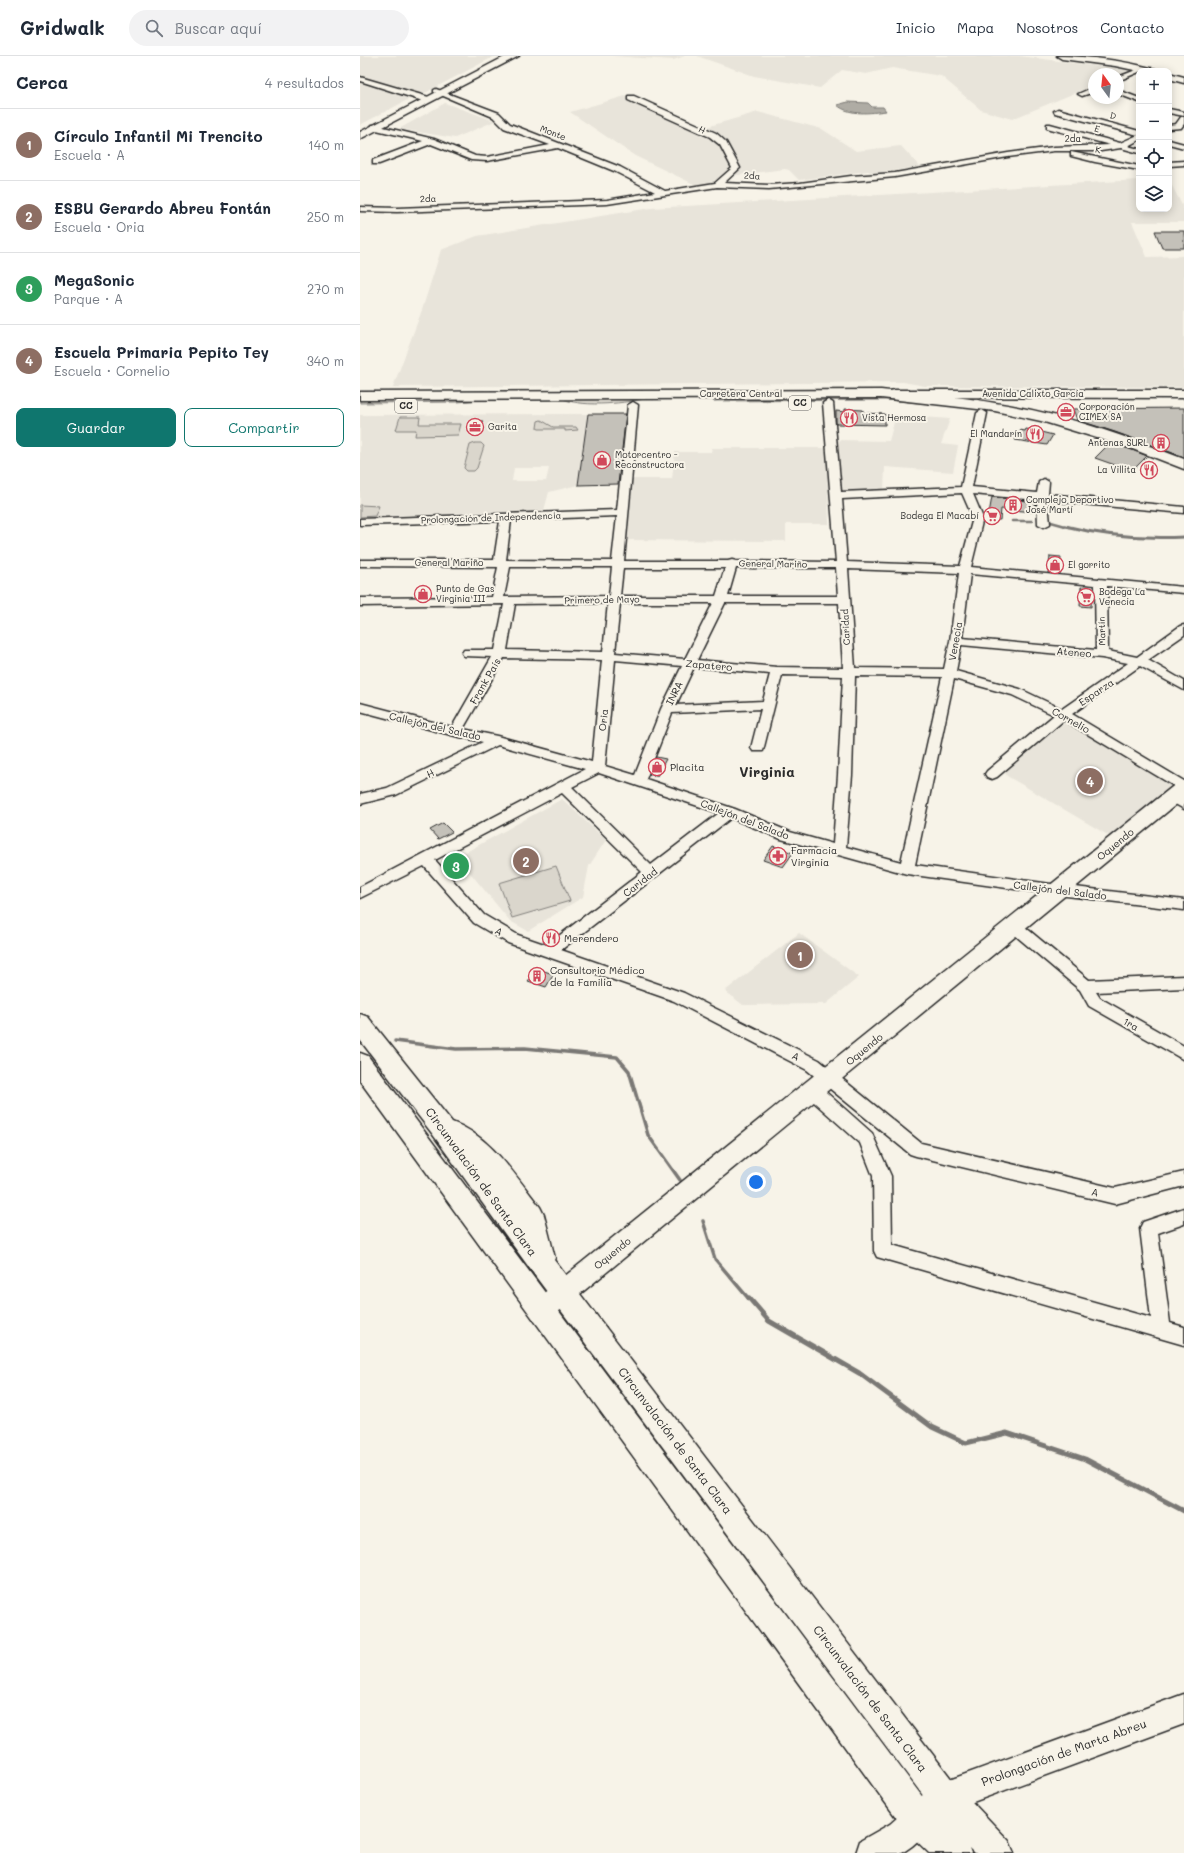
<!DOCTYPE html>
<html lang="es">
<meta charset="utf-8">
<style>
:root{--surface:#fff;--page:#f2f2f3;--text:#1f2937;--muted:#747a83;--line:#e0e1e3;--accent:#0f766e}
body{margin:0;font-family:Mali,sans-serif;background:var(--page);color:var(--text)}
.controls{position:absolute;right:12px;top:12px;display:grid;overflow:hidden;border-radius:8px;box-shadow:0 2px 10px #0003}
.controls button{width:36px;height:36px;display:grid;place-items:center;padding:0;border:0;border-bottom:1px solid var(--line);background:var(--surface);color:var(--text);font:20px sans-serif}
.compass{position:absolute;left:728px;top:12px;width:36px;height:36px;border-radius:50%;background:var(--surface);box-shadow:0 2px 10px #0003;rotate:345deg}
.you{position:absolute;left:396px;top:1126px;width:14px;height:14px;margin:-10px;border:3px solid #fff;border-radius:50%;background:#1a73e8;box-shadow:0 0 0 6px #1a73e833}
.badge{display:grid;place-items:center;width:26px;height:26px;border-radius:50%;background:var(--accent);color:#fff;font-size:13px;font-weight:700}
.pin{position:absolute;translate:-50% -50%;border:2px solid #fff;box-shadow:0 1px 4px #0006}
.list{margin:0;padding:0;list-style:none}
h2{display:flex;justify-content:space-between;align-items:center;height:52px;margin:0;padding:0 16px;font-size:17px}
h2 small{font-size:13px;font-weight:400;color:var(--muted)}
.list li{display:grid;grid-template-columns:26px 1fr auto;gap:12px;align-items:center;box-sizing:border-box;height:72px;padding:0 16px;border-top:1px solid var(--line)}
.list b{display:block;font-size:15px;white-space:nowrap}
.list p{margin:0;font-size:13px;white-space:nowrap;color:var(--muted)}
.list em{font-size:13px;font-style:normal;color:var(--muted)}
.actions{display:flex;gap:8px;padding:12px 16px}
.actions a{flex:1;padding:9px 0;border:1px solid var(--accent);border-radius:8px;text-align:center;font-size:14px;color:var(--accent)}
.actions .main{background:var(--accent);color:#fff}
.icon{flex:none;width:22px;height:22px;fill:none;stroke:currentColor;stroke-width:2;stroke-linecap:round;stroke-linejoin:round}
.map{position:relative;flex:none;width:824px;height:1797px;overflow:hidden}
header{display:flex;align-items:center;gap:24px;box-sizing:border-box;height:56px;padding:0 20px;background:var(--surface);border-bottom:1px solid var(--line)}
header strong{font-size:19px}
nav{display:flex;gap:22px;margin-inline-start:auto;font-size:14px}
.search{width:280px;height:36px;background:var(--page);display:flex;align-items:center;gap:10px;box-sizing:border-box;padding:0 14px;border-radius:22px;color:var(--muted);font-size:15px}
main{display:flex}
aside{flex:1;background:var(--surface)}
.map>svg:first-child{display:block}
</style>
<header>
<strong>Gridwalk</strong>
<div class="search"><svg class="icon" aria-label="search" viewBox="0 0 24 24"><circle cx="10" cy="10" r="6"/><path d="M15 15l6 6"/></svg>Buscar aquí</div>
<nav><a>Inicio</a><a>Mapa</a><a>Nosotros</a><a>Contacto</a></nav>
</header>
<main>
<aside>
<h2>Cerca<small>4 resultados</small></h2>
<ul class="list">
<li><span class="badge" style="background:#8d6e63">1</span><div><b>Círculo Infantil Mi Trencito</b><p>Escuela · A</p></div><em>140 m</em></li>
<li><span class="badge" style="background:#8d6e63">2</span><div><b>ESBU Gerardo Abreu Fontán</b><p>Escuela · Oria</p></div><em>250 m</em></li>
<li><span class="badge" style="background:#2e9e5b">3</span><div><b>MegaSonic</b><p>Parque · A</p></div><em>270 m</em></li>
<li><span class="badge" style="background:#8d6e63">4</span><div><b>Escuela Primaria Pepito Tey</b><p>Escuela · Cornelio</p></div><em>340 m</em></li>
</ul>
<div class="actions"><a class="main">Guardar</a><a>Compartir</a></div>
</aside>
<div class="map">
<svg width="824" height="1797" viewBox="0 0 824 1797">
<rect width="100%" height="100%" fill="#f7f3e8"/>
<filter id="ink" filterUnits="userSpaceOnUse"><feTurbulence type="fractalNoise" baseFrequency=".025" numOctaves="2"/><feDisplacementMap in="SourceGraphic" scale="8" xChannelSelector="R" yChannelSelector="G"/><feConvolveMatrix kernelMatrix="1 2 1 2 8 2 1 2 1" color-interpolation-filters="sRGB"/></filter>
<g filter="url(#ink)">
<g fill="#e8e4da" fill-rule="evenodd">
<path d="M0,0H135L61,39L0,21Z"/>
<path d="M252,0H325L313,4Z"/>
<path d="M337,0H659L770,14L758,19L734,18V29L652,63L621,54L581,20L532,12L506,18L482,14L460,32L394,20Z"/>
<path d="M0,25L24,32L53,41L0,69Z"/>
<path d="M269,39L343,72L398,56L462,73L496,95L541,90L560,111L514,118L508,115L439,124L429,114L425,113L362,121L340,131L275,100L210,56Z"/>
<path d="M85,47L96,51L135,65L95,82L39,73Z"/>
<path d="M779,124V153H809V124L824,153V166H772L787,201L824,200V331L565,330L543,326L33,331L62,254L81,194L117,180L291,152Z"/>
<path d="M228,358L218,429L189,436L183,458L0,461V359ZM154,412H189L186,425H152Z"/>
<path d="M536,359L590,363L581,388L598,390L593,416L525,411L524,435H481L476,384L529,385Z"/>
<path d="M352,392H467L469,468H426V485L263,484L272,423H312L315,396H351Z"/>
<path d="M708,665L813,730L751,781L647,720L642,713Z"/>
<path d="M202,743L246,784L229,810L223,841L168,875L150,865L97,801Z"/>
<path d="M439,877L499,921L466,948L383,949L365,935Z"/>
</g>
<g fill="#dad6cc" stroke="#82807c">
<path d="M479,340L541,344L612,352L527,344L353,345L384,341Z"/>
<path d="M290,342C264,347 228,352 202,343Z"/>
<path d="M131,343L98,346L0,347V344Z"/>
<path d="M40,361H60L59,368H101L98,379L55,380L56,374H36Z"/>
<path d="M181,364L193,371H216L218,374L205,375V373H179L177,372L178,365Z"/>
<path d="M115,387H121L124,390L117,412L114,415H107L104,412L110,389Z"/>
<path d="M0,449L19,450L15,460L0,461Z"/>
<path d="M97,801L108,813L96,819L85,806Z"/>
<path d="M196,810L210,845L152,862L139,827Z"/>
</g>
<path fill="#afaca4" stroke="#7a7874" d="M488,46L508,47L512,51H523L526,55C510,57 490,60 477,49Z"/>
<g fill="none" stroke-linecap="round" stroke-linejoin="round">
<g stroke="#7a7874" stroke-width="2.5">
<path d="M652,465H672"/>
<path d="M691,466L709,471"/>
</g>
<path stroke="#7a7874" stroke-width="3" d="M705,470C744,480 784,483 824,481"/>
<g stroke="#7a7874" stroke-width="3.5">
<path d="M35,985L96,993L165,992L257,1001L269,1015L288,1079L320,1124"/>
<path d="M343,1165L355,1203L389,1243"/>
</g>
<path stroke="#7a7874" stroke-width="5" d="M389,1242L409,1265L499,1317L572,1371L606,1387L647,1377L725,1403L824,1455"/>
</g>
<g fill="#c4c1b9" stroke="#2b2b2b">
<path d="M795,175H824V192H802Z"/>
<path d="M824,352V401L755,376L717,364L713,353Z"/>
<path d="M485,353L503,354V357L525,358V369L476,368V355L485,356Z"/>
<path d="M228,358H266L258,428L218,429Z"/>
<path d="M111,365H123L120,375H108Z"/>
<path d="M666,373L681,376L693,379L687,389L655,384L660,374L665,375Z"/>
<path d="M750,387L770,393L787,400L772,415L735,402Z"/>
<path d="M632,441L676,446L674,456L641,453L640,464L628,463Z"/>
<path d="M690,500L701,501L700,518L688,517Z"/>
<path d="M721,531L732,533L731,551L720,550Z"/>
<path d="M296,701L306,703L297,720L289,719Z"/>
<path d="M83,767L92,776L78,783L70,774Z"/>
<path d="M413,790L433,797L423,811L403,804Z"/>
<path d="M177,913L194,918L186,931L168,925Z"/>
</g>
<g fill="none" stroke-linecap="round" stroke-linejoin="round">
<g stroke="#2b2b2b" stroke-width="3">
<g id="street">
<path d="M781,12L786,13L758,25V21Z"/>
<path d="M0,21L72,42L73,44L66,46L0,25Z"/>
<path d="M734,31V36L722,40L718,38Z"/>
<path d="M76,33L139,57L150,68L260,111L305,135L355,127L372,112L360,89L350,81L268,44V40H274L356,77L366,86L380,112L364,127L409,129L440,127L491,120L535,117L648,97L694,91L750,89L687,72V68H690L760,87L778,79L695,57L694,55L698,53L779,75V84L768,90L779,93V97L761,92L741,95H694L648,101L535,121L409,133L357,131L247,148L37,156L0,155V151L37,152L247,144L295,136L254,115L198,92L127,105L111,104L71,88L19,108H13V104L63,85L12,73V69H15L74,83L115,100L127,101L190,89L144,72L133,61L74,36V34Z"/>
<path d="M758,34L779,42V46L758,38Z"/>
<path d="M809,53L824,56V60L809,57Z"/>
<path d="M821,61H824V68L821,72L809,73V69L816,68Z"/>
<path d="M809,84L824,88V92L809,88Z"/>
<path d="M711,96L779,110V114L735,106L711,100Z"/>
<path d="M824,105V109L809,110V106Z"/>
<path d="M468,344L473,347L481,436L601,431L617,357L622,354L627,357L612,431L677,437L679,426L684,423L689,426L688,438L824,451V457L688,445L690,468L684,471L678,468L677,444L613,438L623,462L611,511L824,531V537L747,530L748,595L777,601L820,570L824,569V579L788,604L824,625V634L780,610L712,658L824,725V736L704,664L637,721L632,723L627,721L625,718L627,715L694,659L652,639L594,623L555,809L698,829L824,844V854L698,839L547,818L421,783L371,762L201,894L324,937L459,1004L561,1087L755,1132L824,1116V1130L755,1148L556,1100L550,1098L447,1014L314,945L148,887L114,867L64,810L0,842V831L225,713L138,689L36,739L0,748V738L27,732L123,686L95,680L0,655V647L92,671L132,601L104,600L102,597L104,594H135L144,548L0,550V542L132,541L138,511L0,510V504H134L140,465L0,469V463L257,454L268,349L273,346L278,349L264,505H368L372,504L376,505L476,506L463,347ZM602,437L613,462L600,510L487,506L482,443ZM257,460L252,505L146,504L151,464ZM150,511H252L249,540L144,541ZM263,512H365L356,540H260ZM376,512H476L478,540H368ZM488,513L599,517L590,585L584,613L495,612ZM610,518L735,529L736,594L602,582ZM248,547L243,596L147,594L155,548ZM260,547H353L325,603L255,597ZM365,547H479L483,612L417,611L337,604ZM601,589L742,602L768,607L702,653L660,633L596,615ZM144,602L242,604L232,706L137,680L103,673ZM255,604L322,610L301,653L275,719L245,710ZM334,611L410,618L403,645L316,649ZM422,619L483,620L478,719L473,788L430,776L375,753L286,723L312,657L401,653L391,692L393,695H403ZM495,620L582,621L541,806L486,791L492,719ZM239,717L359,757L291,809L212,731ZM202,737L282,816L187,889L158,879L124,859L75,804Z"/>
<path d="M813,736L824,742V753L808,744L806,741L808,738Z"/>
<path d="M654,864L659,866L729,924L824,920V932L736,936L740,942L824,990V1004L729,950L720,934L649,874L647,870L649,866Z"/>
<path d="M452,1027L458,1029L512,1077L514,1082L531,1120L532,1189L791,1262L780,1172L783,1166L824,1152V1168L798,1177L810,1267L824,1271V1289L517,1201L514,1195L513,1120L500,1087L446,1039L444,1034L446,1029Z"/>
</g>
</g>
<g stroke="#2b2b2b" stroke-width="3">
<g id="secondary">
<path d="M697,0C731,0 763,5 795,13L797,15H779L755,10L702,3Z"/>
<path d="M809,17L824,21V27L809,23Z"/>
<path d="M535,334H824V342L530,341L528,338L530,335Z"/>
<path d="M824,726V742L192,1261L183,1265L174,1261L170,1253L174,1245L817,727Z"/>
<path d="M824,1638V1668L594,1753L552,1790L542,1797H496L500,1785L530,1768L573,1730Z"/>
</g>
</g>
<g stroke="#2b2b2b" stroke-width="3">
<path id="primary" d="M521,334C559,338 598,340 635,347C700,357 763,379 824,403V413L770,392L681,365L635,355L521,342L0,344V336Z"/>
</g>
<g stroke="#2b2b2b" stroke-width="3">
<g id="highway">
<path d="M146,0H159L0,83V76Z"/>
<path d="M0,958L8,961L92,1066C131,1080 155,1120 180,1151L184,1159L195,1202L194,1204L596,1729L649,1785L654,1797H614L609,1792L611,1797H569L546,1775L0,1025V997L8,1000L570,1751L576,1757L176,1221L71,1076L0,984Z"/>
</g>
</g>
<use href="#street" fill="#f7f3e8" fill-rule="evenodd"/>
<use href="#secondary" fill="#f7f3e8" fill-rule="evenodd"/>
<use href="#primary" fill="#f7f3e8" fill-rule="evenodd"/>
<use href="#highway" fill="#f7f3e8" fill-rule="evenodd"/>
</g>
</g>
<defs>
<g id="office-ring" transform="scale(0.9)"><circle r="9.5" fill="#f7f3e8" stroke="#d1495b" stroke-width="1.5"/><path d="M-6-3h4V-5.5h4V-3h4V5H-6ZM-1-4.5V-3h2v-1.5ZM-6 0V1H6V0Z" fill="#d1495b"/></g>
<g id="restaurant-ring" transform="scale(0.9)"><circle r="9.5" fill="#f7f3e8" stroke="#d1495b" stroke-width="1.5"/><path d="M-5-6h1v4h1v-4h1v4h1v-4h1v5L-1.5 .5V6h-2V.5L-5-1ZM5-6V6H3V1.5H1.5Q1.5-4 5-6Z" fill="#d1495b"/></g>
<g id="building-ring" transform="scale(0.9)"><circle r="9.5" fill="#f7f3e8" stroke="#d1495b" stroke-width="1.5"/><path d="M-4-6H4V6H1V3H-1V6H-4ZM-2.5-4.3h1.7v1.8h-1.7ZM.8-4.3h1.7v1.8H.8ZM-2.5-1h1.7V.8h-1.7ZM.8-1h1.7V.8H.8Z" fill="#d1495b"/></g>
<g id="shop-ring" transform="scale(0.9)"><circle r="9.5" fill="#f7f3e8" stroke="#d1495b" stroke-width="1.5"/><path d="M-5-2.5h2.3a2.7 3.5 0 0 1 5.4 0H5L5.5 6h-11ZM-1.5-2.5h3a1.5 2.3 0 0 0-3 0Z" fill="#d1495b"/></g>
<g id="supermarket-ring" transform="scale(0.9)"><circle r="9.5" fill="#f7f3e8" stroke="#d1495b" stroke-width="1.5"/><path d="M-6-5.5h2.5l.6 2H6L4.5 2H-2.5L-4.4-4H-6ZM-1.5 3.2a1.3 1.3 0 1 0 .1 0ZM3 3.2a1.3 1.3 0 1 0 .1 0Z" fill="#d1495b"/></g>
<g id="pharmacy-ring" transform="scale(0.9)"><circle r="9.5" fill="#f7f3e8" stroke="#d1495b" stroke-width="1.5"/><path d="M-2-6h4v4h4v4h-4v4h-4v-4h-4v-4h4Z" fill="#d1495b"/></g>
</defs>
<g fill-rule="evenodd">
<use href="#office-ring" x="706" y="356"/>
<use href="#restaurant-ring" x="489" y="362"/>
<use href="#office-ring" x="115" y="371"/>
<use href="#restaurant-ring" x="675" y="378"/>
<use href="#building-ring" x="801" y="387"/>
<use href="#shop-ring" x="242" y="404"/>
<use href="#restaurant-ring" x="789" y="414"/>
<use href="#building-ring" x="653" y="449"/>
<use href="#supermarket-ring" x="632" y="460"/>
<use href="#shop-ring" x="695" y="509"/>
<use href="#shop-ring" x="63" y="538"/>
<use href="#supermarket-ring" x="726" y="541"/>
<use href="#shop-ring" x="297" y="711"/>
<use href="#pharmacy-ring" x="418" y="800"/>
<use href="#restaurant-ring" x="191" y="882"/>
<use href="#building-ring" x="177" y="920"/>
</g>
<g text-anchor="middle" stroke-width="4" stroke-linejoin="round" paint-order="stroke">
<g font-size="9" fill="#2b2b2b" stroke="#f7f3e8">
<text transform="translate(753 60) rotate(15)" y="3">D</text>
<text transform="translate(737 73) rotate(16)" y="3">E</text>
<text transform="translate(342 74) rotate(26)" y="3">H</text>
<text transform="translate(193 77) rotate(21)" y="3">Monte</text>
<text x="713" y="86">2da</text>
<text transform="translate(738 94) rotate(12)" y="3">K</text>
<text transform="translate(392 120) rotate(3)" y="3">2da</text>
<text transform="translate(68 143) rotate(-2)" y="3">2da</text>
<text x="381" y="341">Carretera Central</text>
<text x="673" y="341">Avenida Calixto García</text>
<text transform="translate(131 462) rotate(-2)" y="3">Prolongación de Independencia</text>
<text x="89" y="510">General Mariño</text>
<text transform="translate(413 508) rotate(1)" y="3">General Mariño</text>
<text transform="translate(242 544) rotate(-1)" y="3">Primero de Mayo</text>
<text transform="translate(486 571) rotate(-93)" y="3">Caridad</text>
<text transform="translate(742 575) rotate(-91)" y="3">Martín</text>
</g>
<g fill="#f7f3e8" stroke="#686764" stroke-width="1">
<rect x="429" y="340" width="22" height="14" rx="3"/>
<rect x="35" y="343" width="22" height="14" rx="3"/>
</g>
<g font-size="9" font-weight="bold" fill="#2b2b2b">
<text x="440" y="350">CC</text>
<text x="46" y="353">CC</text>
</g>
<g font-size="9" fill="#2b2b2b" stroke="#f7f3e8" text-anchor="start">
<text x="719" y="354">Corporación<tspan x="719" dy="10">CIMEX SA</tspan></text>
<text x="502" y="365">Vista Hermosa</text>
<text x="128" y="374">Garita</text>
<text x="662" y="381" text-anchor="end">El Mandarín</text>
<text x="788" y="390" text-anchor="end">Antenas SURL</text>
<text x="255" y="402">Motorcentro -<tspan x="255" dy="10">Reconstructora</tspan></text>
<text x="776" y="417" text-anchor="end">La Villita</text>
<text x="666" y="447">Complejo Deportivo<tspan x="666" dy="10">José Martí</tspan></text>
<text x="619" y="463" text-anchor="end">Bodega El Macabí</text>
<text x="708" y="512">El gorrito</text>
<text x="76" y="536">Punto de Gas<tspan x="76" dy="10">Virginia III</tspan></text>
<text x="739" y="539">Bodega La<tspan x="739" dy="10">Venecia</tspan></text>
</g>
<g font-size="10" fill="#2b2b2b" stroke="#f7f3e8">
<text transform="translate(595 585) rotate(-80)" y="4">Venecia</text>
<text transform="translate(714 596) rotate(5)" y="4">Ateneo</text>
<text transform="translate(349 609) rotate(5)" y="4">Zapatero</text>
<text transform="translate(125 625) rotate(-60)" y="4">Frank País</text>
<text transform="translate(736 636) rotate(-34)" y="4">Esparza</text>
<text transform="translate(314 637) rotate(-64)" y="4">INRA</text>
<text transform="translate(243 664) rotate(-84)" y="4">Oria</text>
<text transform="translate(711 664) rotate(29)" y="4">Cornelio</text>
<text transform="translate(75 670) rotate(13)" y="4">Callejón del Salado</text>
<text transform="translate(70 717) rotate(-27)" y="4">H</text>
<text transform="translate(385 763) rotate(21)" y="4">Callejón del Salado</text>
<text transform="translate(755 788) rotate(-39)" y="4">Oquendo</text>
<text transform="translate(280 826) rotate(-38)" y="4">Caridad</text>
<text transform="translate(700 834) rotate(7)" y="4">Callejón del Salado</text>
<text transform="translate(139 875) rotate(31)" y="4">A</text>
<text transform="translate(771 968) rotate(30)" y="4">1ra</text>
<text transform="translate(504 993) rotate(-39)" y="4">Oquendo</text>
<text transform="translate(436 1000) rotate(27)" y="4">A</text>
<text transform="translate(735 1136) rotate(14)" y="4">A</text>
<text transform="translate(252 1197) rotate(-39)" y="4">Oquendo</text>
</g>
<g font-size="10" fill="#2b2b2b" stroke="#f7f3e8" text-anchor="start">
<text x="310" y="715">Placita</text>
<text x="431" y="798">Farmacia<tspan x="431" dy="12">Virginia</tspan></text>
<text x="204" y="886">Merendero</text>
<text x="190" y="918">Consultorio Médico<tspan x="190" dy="12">de la Familia</tspan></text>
</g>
<g font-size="12" fill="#2b2b2b" stroke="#f7f3e8">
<text transform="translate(121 1126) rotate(54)" y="4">Circunvalación de Santa Clara</text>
<text transform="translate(315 1385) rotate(53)" y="4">Circunvalación de Santa Clara</text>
<text transform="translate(510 1643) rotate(53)" y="4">Circunvalación de Santa Clara</text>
<text transform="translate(704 1697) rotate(-20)" y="4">Prolongación de Marta Abreu</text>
</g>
<g font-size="14" font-weight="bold" fill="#2b2b2b" stroke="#f7f3e8">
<text x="407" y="721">Virginia</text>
</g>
</g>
</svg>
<div class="controls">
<button>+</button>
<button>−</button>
<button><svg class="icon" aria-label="locate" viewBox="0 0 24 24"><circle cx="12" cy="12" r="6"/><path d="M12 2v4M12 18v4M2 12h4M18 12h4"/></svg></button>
<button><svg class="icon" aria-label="layers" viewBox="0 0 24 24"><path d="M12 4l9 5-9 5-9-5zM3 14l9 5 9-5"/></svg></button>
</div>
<svg class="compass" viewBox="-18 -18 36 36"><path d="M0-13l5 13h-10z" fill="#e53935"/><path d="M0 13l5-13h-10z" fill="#747a83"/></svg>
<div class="you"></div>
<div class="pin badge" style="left:440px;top:899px;background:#8d6e63">1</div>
<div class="pin badge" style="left:166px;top:805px;background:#8d6e63">2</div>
<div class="pin badge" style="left:96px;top:810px;background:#2e9e5b">3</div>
<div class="pin badge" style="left:730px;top:725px;background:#8d6e63">4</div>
</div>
</main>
